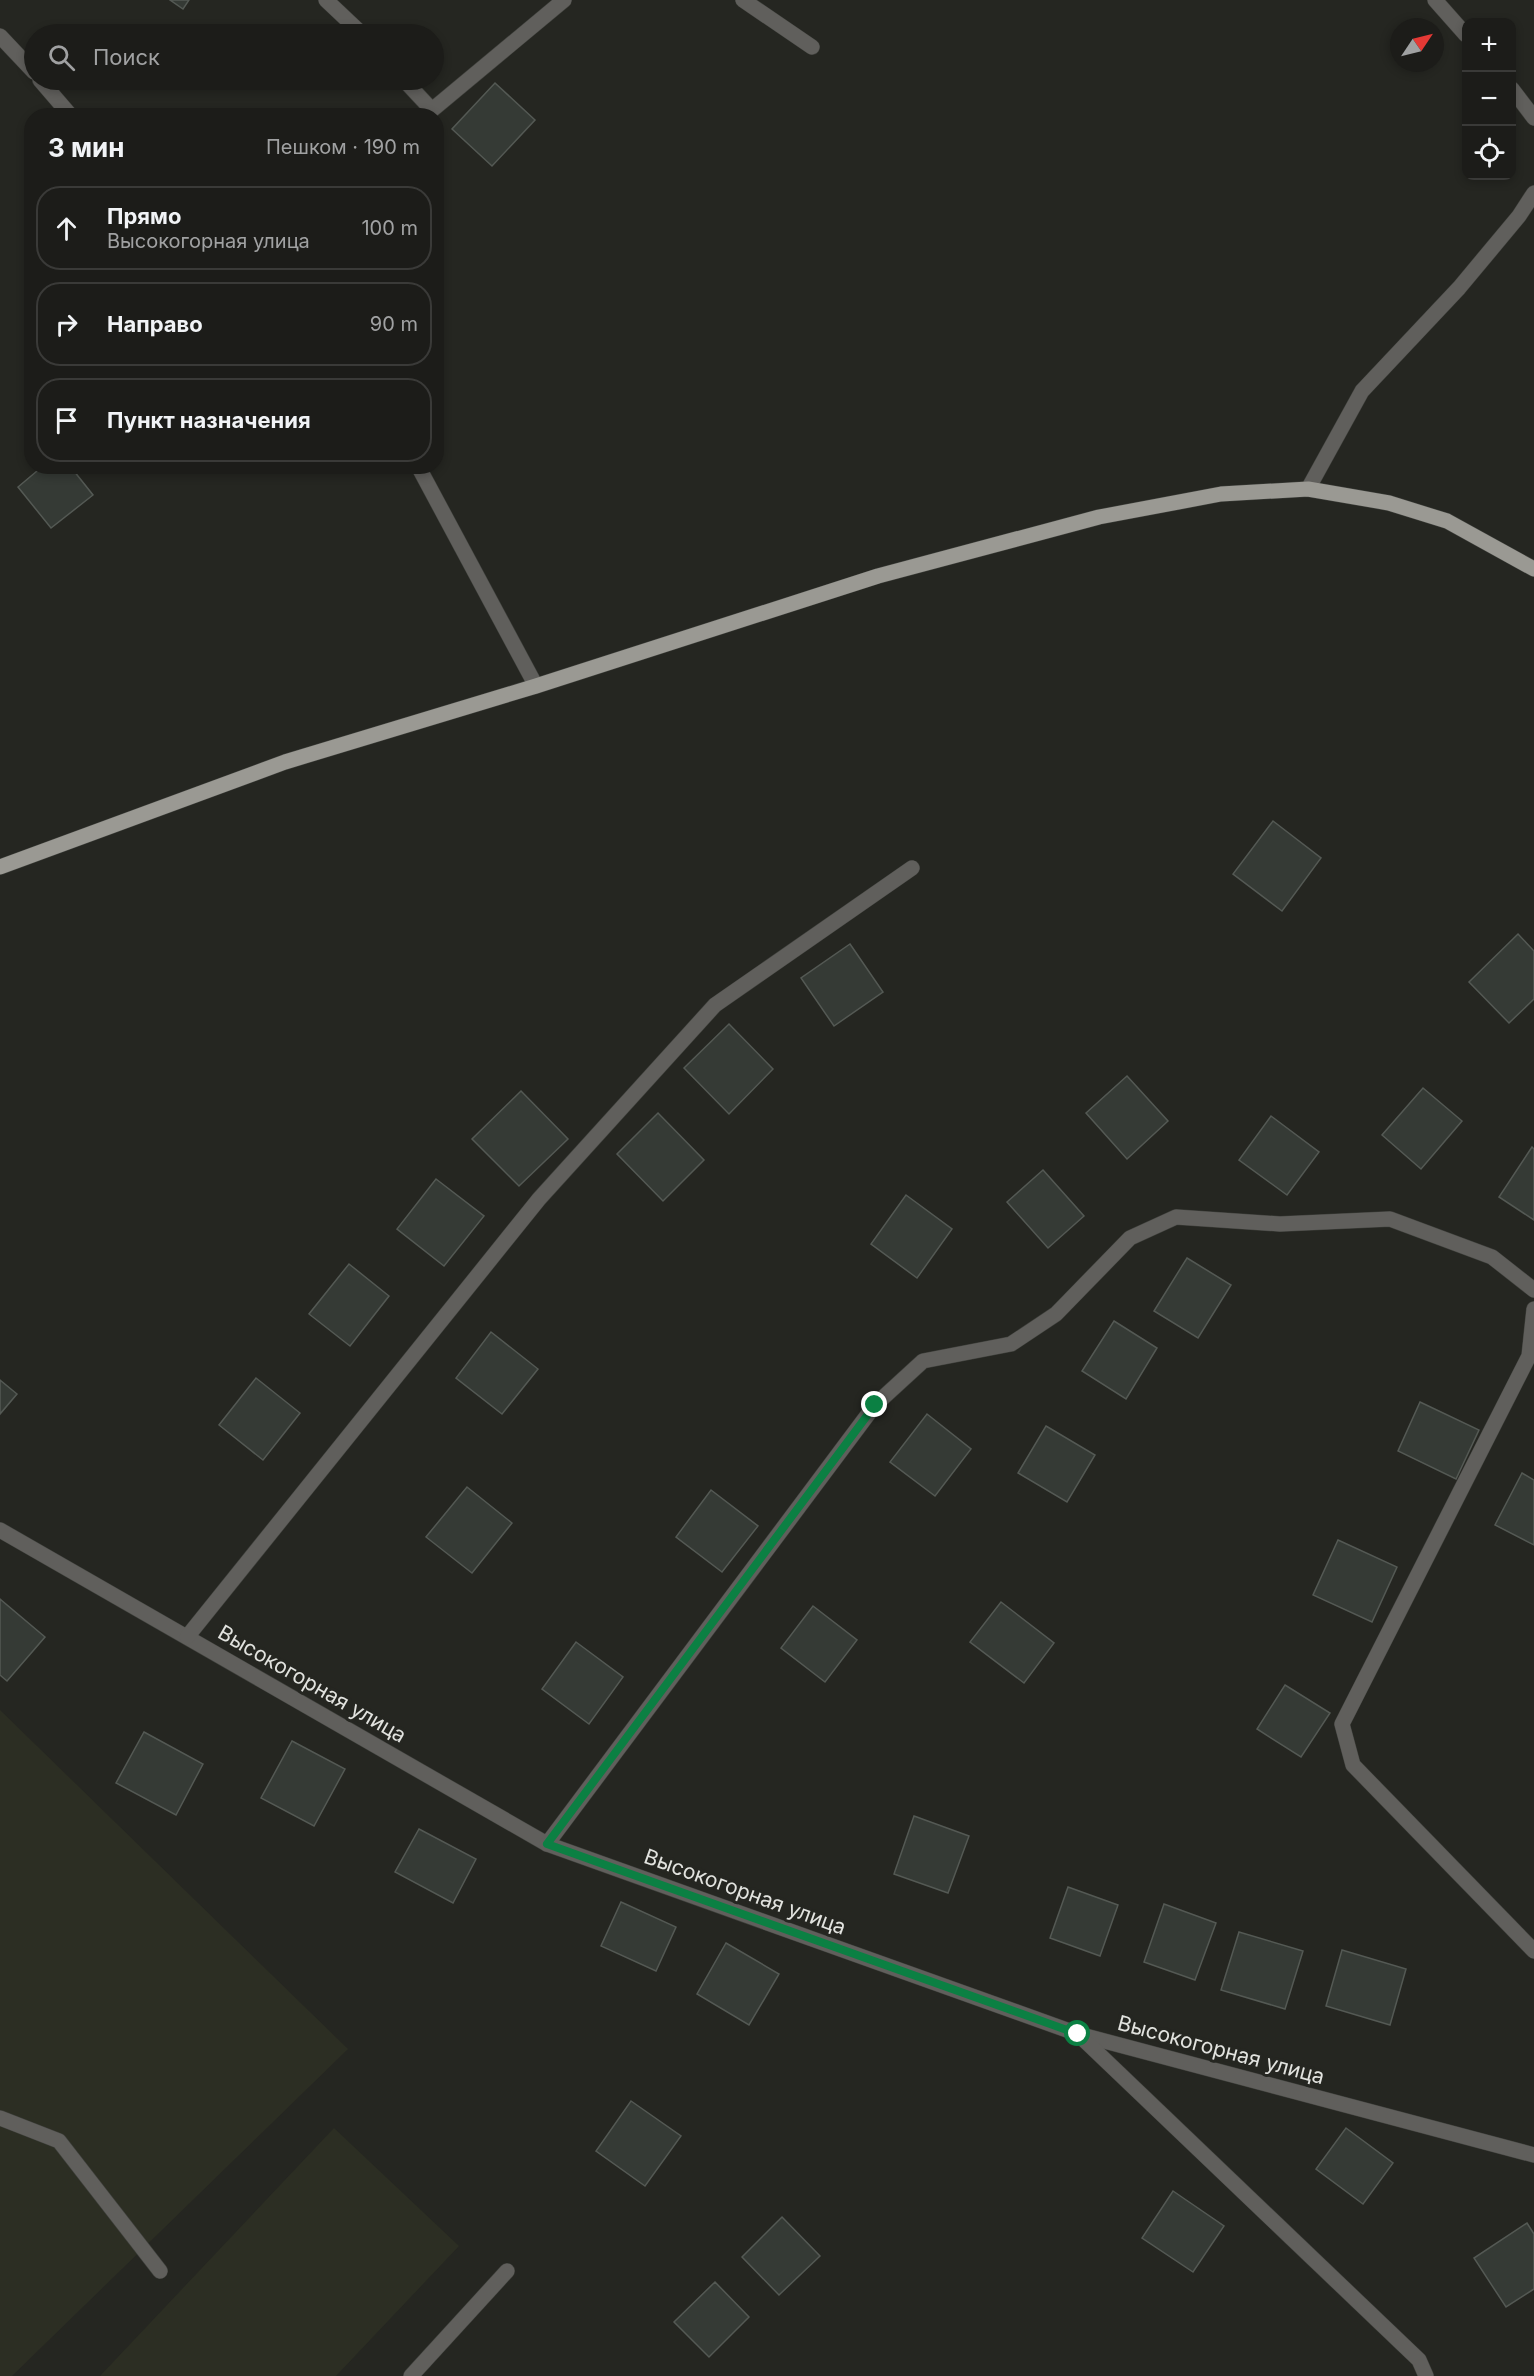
<!DOCTYPE html>
<html lang="ru">
<meta charset="utf-8">
<style>
:root{--surface:#1c1c19;--page:#252522;--text:#f1f3f6;--muted:#a0a1a2;--line:#3a3a38}
body{margin:0;font-family:Inter,sans-serif;background:var(--page);color:var(--text)}
.controls{position:absolute;right:18px;top:18px;display:grid;overflow:hidden;border-radius:12px;box-shadow:0 3px 9px #0003}
.controls button{width:54px;height:54px;display:grid;place-items:center;padding:0;border:0;border-bottom:2px solid var(--line);background:var(--surface);color:var(--text);font:30px sans-serif}
.compass{position:absolute;left:1390px;top:18px;width:54px;height:54px;border-radius:50%;background:var(--surface);box-shadow:0 3px 9px #0003;rotate:55deg}
.stop{position:absolute;width:18px;height:18px;margin:-14px;border:4px solid #0b8043;border-radius:50%;background:#fff}
.stop.end{background:#0b8043;border-color:#fff;box-shadow:0 2px 6px #0008}
.list{margin:0;padding:0;list-style:none}
h2{display:flex;justify-content:space-between;align-items:center;height:78px;margin:0;padding:0 24px;font-size:26px}
h2 small{font-size:20px;font-weight:400;color:var(--muted)}
.list li{display:grid;grid-template-columns:39px 1fr auto;gap:18px;align-items:center;box-sizing:border-box;height:84px;margin:0 12px 12px;padding:0 12px;border:2px solid var(--line);border-radius:24px}
.list b{display:block;font-size:22px;white-space:nowrap}
.list p{margin:0;font-size:20px;white-space:nowrap;color:var(--muted)}
.list em{font-size:20px;font-style:normal;color:var(--muted)}
.icon{flex:none;width:33px;height:33px;fill:none;stroke:currentColor;stroke-width:2;stroke-linecap:round;stroke-linejoin:round}
.map{position:relative;flex:none;width:1534px;height:2376px;overflow:hidden}
.search{position:absolute;background:var(--surface);box-shadow:0 3px 9px #0003;left:24px;top:24px;width:420px;height:66px;display:flex;align-items:center;gap:15px;box-sizing:border-box;padding:0 21px;border-radius:33px;color:var(--muted);font-size:22px}
.panel{position:absolute;background:var(--surface);box-shadow:0 3px 9px #0003;left:24px;top:108px;width:420px;height:366px;border-radius:24px}
.map>svg:first-child{display:block}
</style>
<div class="map">
<svg width="1534" height="2376" viewBox="0 0 1534 2376">
<rect width="100%" height="100%" fill="#252621"/>
<g fill="#2c2e23">
<path d="M0,1710L348,2049L12,2376H0Z"/>
<path d="M334,2128L459,2246L336,2376H100Z"/>
</g>
<g fill="#353a35" stroke="#545954" stroke-width="1.5">
<path d="M170,0H189L183,9Z"/>
<path d="M495,83L535,120L492,166L452,129Z"/>
<path d="M43,466H70L93,495L51,528L18,487Z"/>
<path d="M1273,821L1321,858L1282,911L1233,874Z"/>
<path d="M1518,934L1534,951V999L1509,1023L1469,982Z"/>
<path d="M850,944L883,992L834,1026L801,978Z"/>
<path d="M729,1024L773,1069L729,1114L684,1068Z"/>
<path d="M1127,1076L1168,1121L1127,1159L1086,1113Z"/>
<path d="M1423,1088L1462,1121L1421,1169L1382,1135Z"/>
<path d="M521,1091L568,1139L519,1186L472,1139Z"/>
<path d="M658,1113L704,1160L663,1201L617,1154Z"/>
<path d="M1271,1116L1319,1152L1287,1195L1239,1160Z"/>
<path d="M1532,1147L1534,1149V1220L1499,1197Z"/>
<path d="M1043,1170L1084,1216L1048,1248L1007,1202Z"/>
<path d="M436,1179L484,1216L444,1266L397,1229Z"/>
<path d="M906,1195L952,1229L917,1278L871,1244Z"/>
<path d="M1187,1258L1231,1285L1198,1338L1154,1311Z"/>
<path d="M349,1264L389,1296L350,1346L309,1314Z"/>
<path d="M1114,1321L1157,1348L1126,1399L1082,1371Z"/>
<path d="M491,1332L538,1369L502,1414L456,1378Z"/>
<path d="M256,1378L300,1413L263,1460L219,1425Z"/>
<path d="M0,1380L17,1394L0,1414Z"/>
<path d="M1420,1402L1479,1430L1456,1479L1398,1451Z"/>
<path d="M927,1414L971,1449L935,1496L890,1462Z"/>
<path d="M1046,1426L1095,1455L1067,1502L1018,1473Z"/>
<path d="M1522,1473L1534,1480V1545L1495,1525Z"/>
<path d="M467,1487L512,1523L472,1573L426,1537Z"/>
<path d="M711,1490L758,1526L722,1572L676,1537Z"/>
<path d="M1338,1540L1397,1567L1372,1622L1313,1595Z"/>
<path d="M0,1599L45,1637L7,1681L0,1675Z"/>
<path d="M1001,1602L1054,1643L1024,1683L970,1642Z"/>
<path d="M813,1606L857,1640L825,1682L781,1648Z"/>
<path d="M576,1642L623,1677L589,1724L542,1689Z"/>
<path d="M1285,1685L1330,1713L1301,1757L1257,1729Z"/>
<path d="M144,1732L203,1764L176,1815L116,1783Z"/>
<path d="M292,1741L345,1769L314,1826L261,1798Z"/>
<path d="M914,1816L969,1836L948,1893L894,1874Z"/>
<path d="M419,1829L476,1859L453,1903L395,1872Z"/>
<path d="M1068,1887L1118,1905L1100,1956L1050,1938Z"/>
<path d="M621,1902L676,1927L656,1971L601,1946Z"/>
<path d="M1164,1904L1216,1923L1195,1980L1144,1962Z"/>
<path d="M1239,1932L1303,1951L1285,2009L1221,1990Z"/>
<path d="M726,1943L779,1974L749,2025L697,1994Z"/>
<path d="M1342,1950L1406,1969L1390,2025L1326,2006Z"/>
<path d="M631,2101L681,2136L645,2186L596,2151Z"/>
<path d="M1346,2128L1393,2163L1363,2204L1316,2169Z"/>
<path d="M1173,2191L1224,2226L1193,2272L1142,2238Z"/>
<path d="M782,2217L820,2256L779,2295L742,2257Z"/>
<path d="M1527,2223L1534,2234V2289L1506,2307L1474,2258Z"/>
<path d="M715,2282L749,2317L709,2357L674,2322Z"/>
</g>
<g fill="none" stroke-linecap="round" stroke-linejoin="round">
<g stroke="#3f403c" stroke-width="16">
<g id="service">
<path d="M326,0L362,34"/>
<path d="M743,0L812,47"/>
<path d="M0,36L34,72"/>
<path d="M40,80L71,116"/>
<path d="M404,80L432,110L564,0"/>
<path d="M418,466L536,686"/>
<path d="M0,2118L59,2141L160,2271"/>
</g>
</g>
<g stroke="#3f403c" stroke-width="16">
<g id="minor">
<path d="M1435,0L1466,35"/>
<path d="M1512,89L1534,118"/>
<path d="M1308,489L1362,391L1459,288L1519,216L1534,193"/>
<path d="M1534,1309L1529,1356L1342,1724L1353,1765L1534,1951"/>
<path d="M0,1530L547,1844L1078,2034L1534,2155"/>
<path d="M187,1637L539,1199L715,1005L912,868"/>
<path d="M547,1844L875,1405L923,1361L1011,1344L1056,1314L1130,1238L1176,1217L1280,1224L1390,1219L1492,1257L1534,1290"/>
<path d="M1080,2036L1419,2360L1426,2376"/>
<path d="M411,2376L507,2271"/>
</g>
</g>
<g stroke="#3f403c" stroke-width="16">
<path id="primary" d="M0,867L285,762L536,686L878,576L1099,517L1221,494L1308,489L1389,503L1447,521L1534,569"/>
</g>
<use href="#service" stroke="#605f5c" stroke-width="15"/>
<use href="#minor" stroke="#605f5c" stroke-width="15"/>
<use href="#primary" stroke="#9a9993" stroke-width="15"/>
</g>
<g fill="none" stroke-linecap="round" stroke-linejoin="round">
<path stroke="#0b8043" stroke-width="8" d="M875,1405L547,1844L1078,2034"/>
</g>
<g text-anchor="middle" stroke-width="6" stroke-linejoin="round" paint-order="stroke">
<g font-size="21" fill="#e2e3df" stroke="#252621">
<text transform="translate(312 1684) rotate(30)" y="7">Высокогорная улица</text>
<text transform="translate(745 1892) rotate(20)" y="7">Высокогорная улица</text>
<text transform="translate(1221 2050) rotate(15)" y="7">Высокогорная улица</text>
</g>
</g>
</svg>
<div class="controls">
<button>+</button>
<button>−</button>
<button><svg class="icon" aria-label="locate" viewBox="0 0 24 24"><circle cx="12" cy="12" r="6"/><path d="M12 2v4M12 18v4M2 12h4M18 12h4"/></svg></button>
</div>
<svg class="compass" viewBox="-18 -18 36 36"><path d="M0-13l5 13h-10z" fill="#e53935"/><path d="M0 13l5-13h-10z" fill="#a0a1a2"/></svg>
<div class="stop" style="left:1078px;top:2034px"></div>
<div class="stop end" style="left:875px;top:1405px"></div>
<div class="search"><svg class="icon" aria-label="search" viewBox="0 0 24 24"><circle cx="10" cy="10" r="6"/><path d="M15 15l6 6"/></svg>Поиск</div>
<section class="panel">
<h2>3 мин<small>Пешком · 190 m</small></h2>
<ul class="list">
<li><svg class="icon" aria-label="ahead" viewBox="0 0 24 24"><path d="M12 20V5M6 11l6-6 6 6"/></svg><div><b>Прямо</b><p>Высокогорная улица</p></div><em>100 m</em></li>
<li><svg class="icon" aria-label="right" viewBox="0 0 24 24"><path d="M7 20v-9h11M14 6l5 5-5 5"/></svg><div><b>Направо</b></div><em>90 m</em></li>
<li><svg class="icon" aria-label="arrive" viewBox="0 0 24 24"><path d="M6 21V4h12l-3 4 3 4H6"/></svg><div><b>Пункт назначения</b></div></li>
</ul>
</section>
</div>
